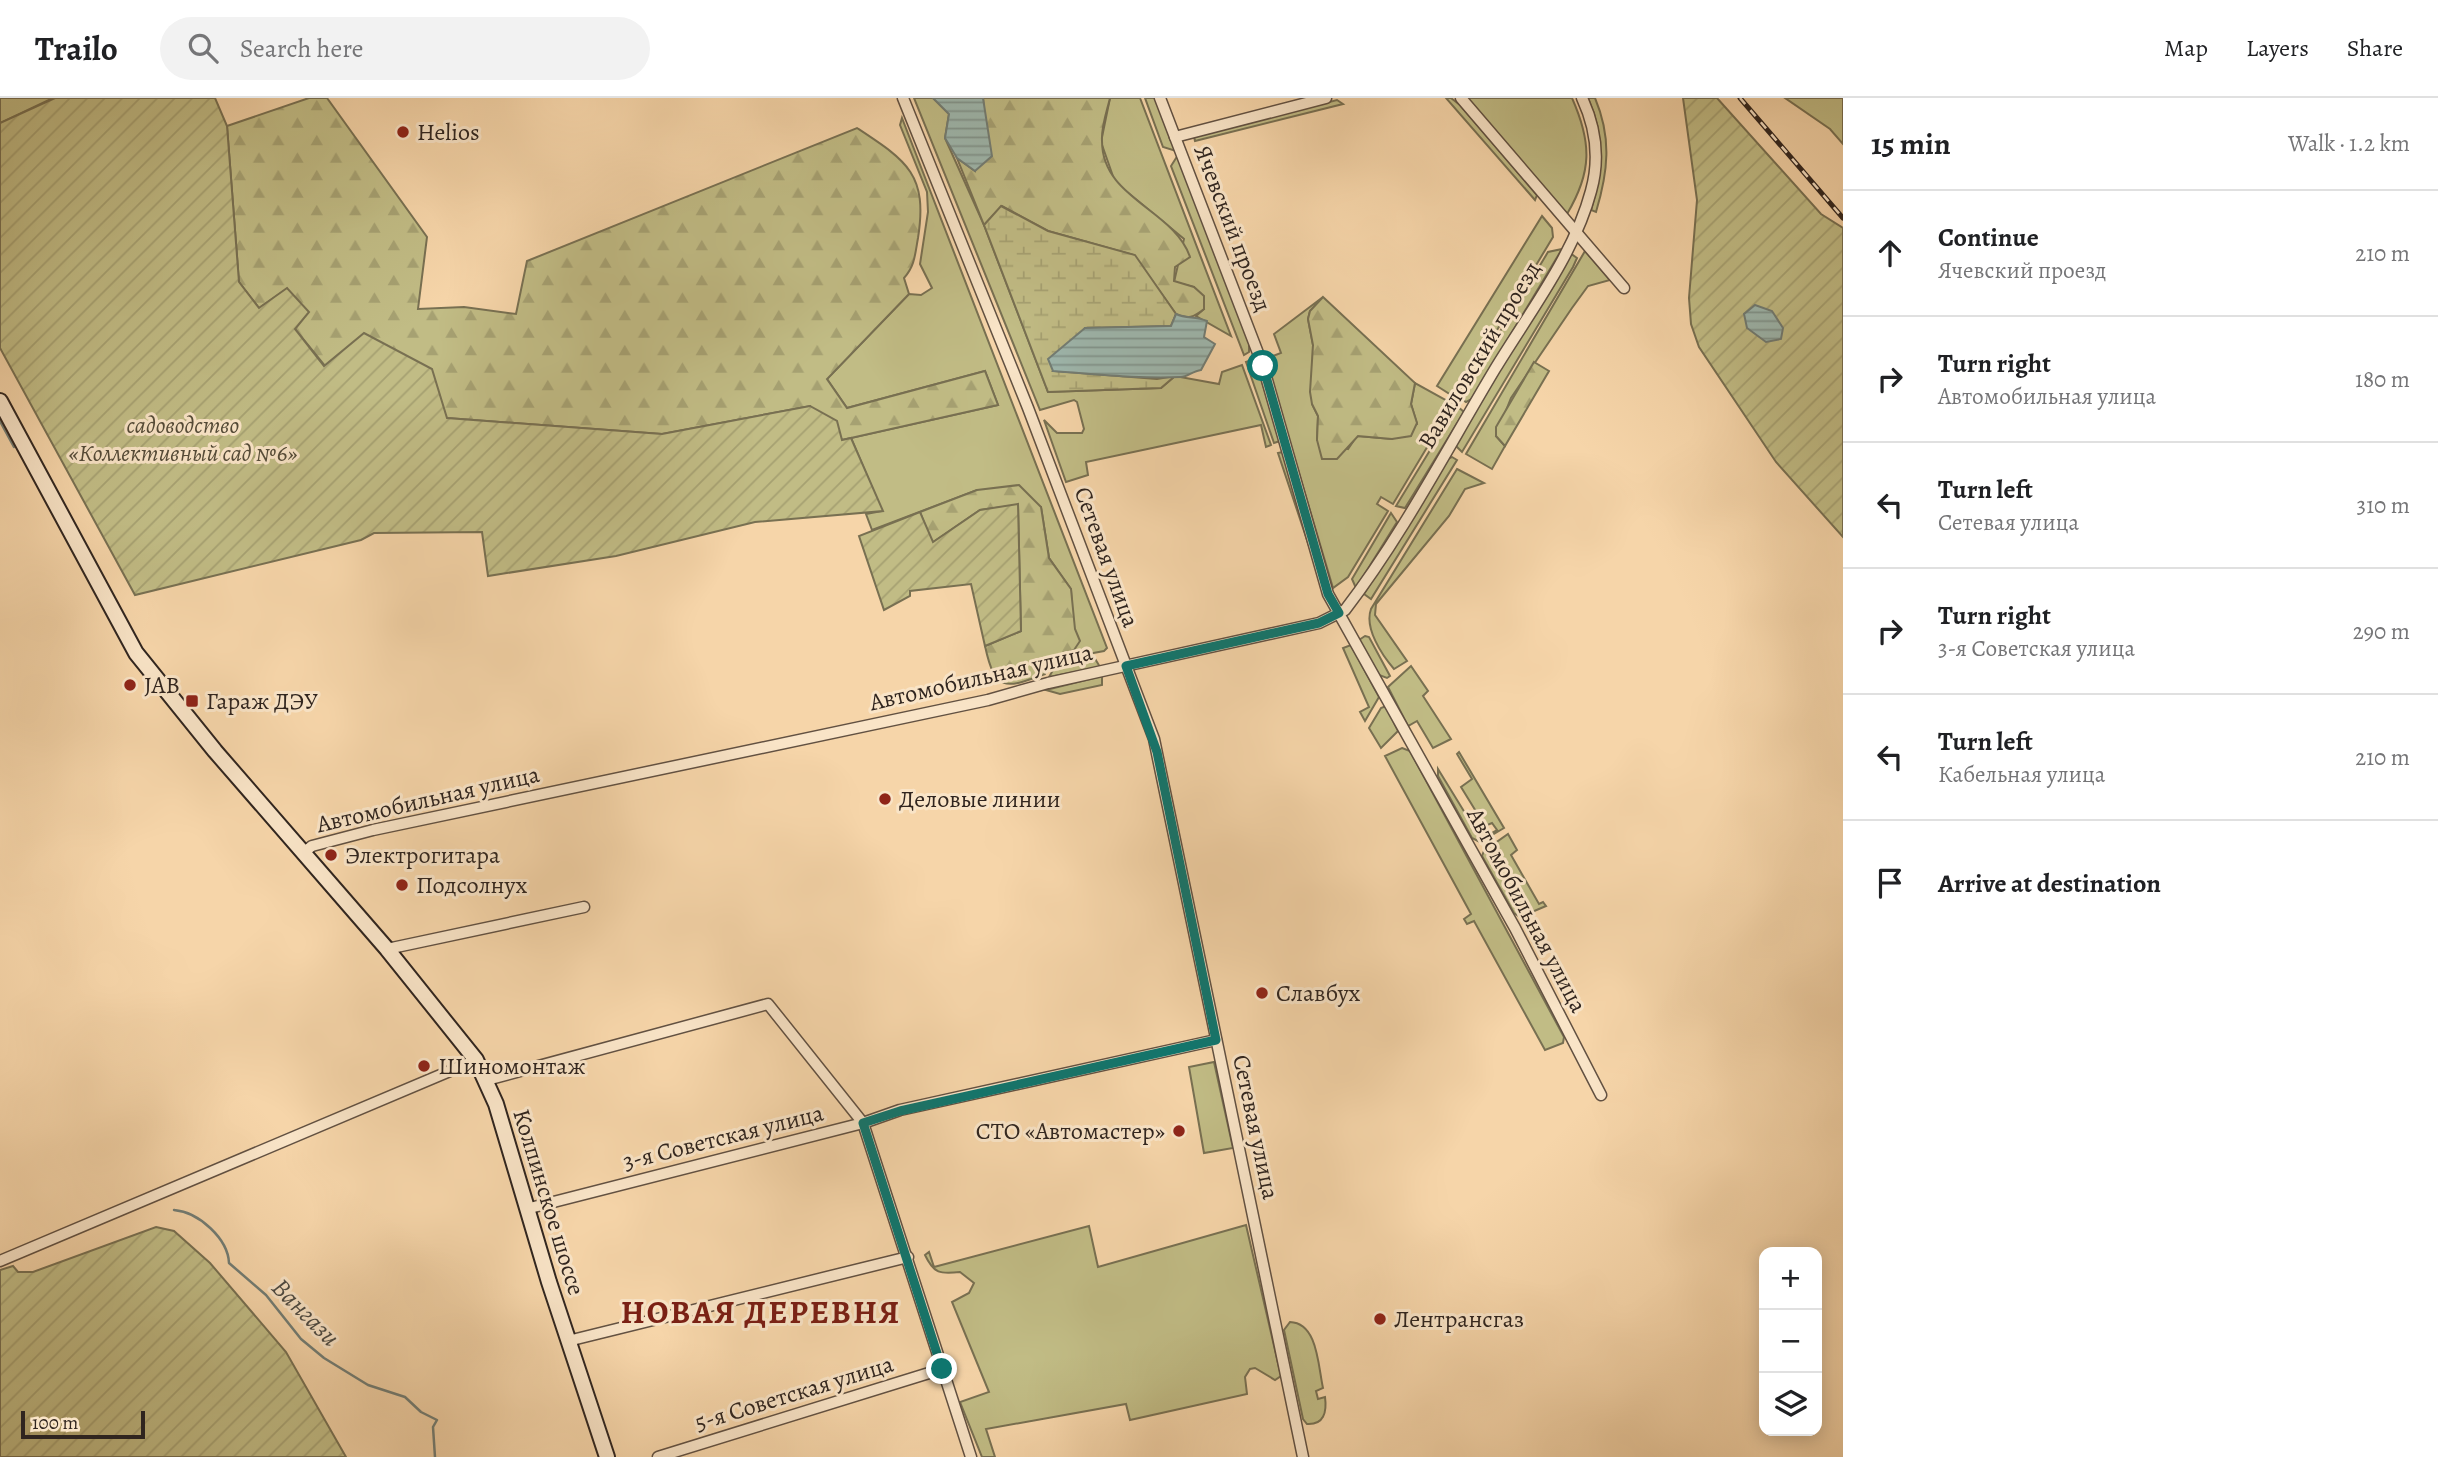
<!DOCTYPE html>
<meta charset="utf-8">
<style>
:root{--surface:#fff;--page:#f2f2f2;--text:#202124;--muted:#757577;--line:#e0e0e0}
body{margin:0;font-family:Alegreya,serif;background:var(--page);color:var(--text)}
.controls{position:absolute;right:21px;bottom:21px;display:grid;overflow:hidden;border-radius:14px;box-shadow:0 4px 18px #0003}
.controls button{width:63px;height:63px;display:grid;place-items:center;padding:0;border:0;border-bottom:2px solid var(--line);background:var(--surface);color:var(--text);font:35px sans-serif}
.scale{position:absolute;left:21px;bottom:18px;width:124px;box-sizing:border-box;padding-left:7px;border:4px solid #30251f;border-top:0;font-size:19px;line-height:24px;white-space:nowrap;color:#30251f;-webkit-text-stroke:5px #f9e4c7;paint-order:stroke}
.stop{position:absolute;width:21px;height:21px;margin:-16px;border:5px solid #0f766e;border-radius:50%;background:#fff}
.stop.end{background:#0f766e;border-color:#fff;box-shadow:0 2px 7px #0008}
.list{margin:0;padding:0;list-style:none}
h2{display:flex;justify-content:space-between;align-items:center;height:91px;margin:0;padding:0 28px;font-size:30px}
h2 small{font-size:23px;font-weight:400;color:var(--muted)}
.list li{display:grid;grid-template-columns:46px 1fr auto;gap:21px;align-items:center;box-sizing:border-box;height:126px;padding:0 28px;border-top:2px solid var(--line)}
.list b{display:block;font-size:26px;white-space:nowrap}
.list p{margin:0;font-size:23px;white-space:nowrap;color:var(--muted)}
.list em{font-size:23px;font-style:normal;color:var(--muted)}
.icon{flex:none;width:38px;height:38px;fill:none;stroke:currentColor;stroke-width:2;stroke-linecap:round;stroke-linejoin:round}
.map{position:relative;flex:none;width:1843px;height:1359px;overflow:hidden}
header{display:flex;align-items:center;gap:42px;box-sizing:border-box;height:98px;padding:0 35px;background:var(--surface);border-bottom:2px solid var(--line)}
header strong{font-size:33px}
nav{display:flex;gap:38px;margin-inline-start:auto;font-size:24px}
.search{width:490px;height:63px;background:var(--page);display:flex;align-items:center;gap:18px;box-sizing:border-box;padding:0 24px;border-radius:38px;color:var(--muted);font-size:26px}
main{display:flex}
aside{flex:1;background:var(--surface)}
.map>svg:first-child{display:block}
</style>
<header>
<strong>Trailo</strong>
<div class="search"><svg class="icon" aria-label="search" viewBox="0 0 24 24"><circle cx="10" cy="10" r="6"/><path d="M15 15l6 6"/></svg>Search here</div>
<nav><a>Map</a><a>Layers</a><a>Share</a></nav>
</header>
<main>
<div class="map">
<svg width="1843" height="1359" viewBox="0 0 1843 1359">
<defs>
<pattern id="forest-firs" width="22" height="20" patternUnits="userSpaceOnUse" patternTransform="scale(1.75)"><rect width="22" height="20" fill="#c1bc85"/><path d="M5 1l3.5 6h-7zM16 11l3.5 6h-7z" fill="#a6a172"/></pattern>
<pattern id="wetland-marsh" width="20" height="14" patternUnits="userSpaceOnUse" patternTransform="scale(1.75)"><rect width="20" height="14" fill="#c1bc85"/><path d="M1 5h8M5 5V1M11 12h8M15 12V8" fill="none" stroke="#a6a172"/></pattern>
<pattern id="garden-furrows" width="10" height="10" patternUnits="userSpaceOnUse" patternTransform="scale(1.75)"><rect width="10" height="10" fill="#c1bc85"/><path d="M-1 1l2-2M0 10L10 0M9 11l2-2" fill="none" stroke="#a6a172"/></pattern>
<pattern id="water-rules" width="6" height="5" patternUnits="userSpaceOnUse" patternTransform="scale(1.75)"><rect width="6" height="5" fill="#9eb8af"/><path d="M0 2.5h6" fill="none" stroke="#81958e"/></pattern>
</defs>
<rect width="100%" height="100%" fill="#f6d5a9"/>
<filter id="stains"><feTurbulence type="fractalNoise" baseFrequency=".00286" numOctaves="4"/><feColorMatrix values="0 0 0 0 .2 0 0 0 0 .09 0 0 0 0 .02 0 0 0 .5 -.17"/></filter>
<radialGradient id="worn" r=".72"><stop offset=".6" stop-color="#630" stop-opacity="0"/><stop offset="1" stop-color="#630" stop-opacity=".3"/></radialGradient>
<g fill="#c1bc85" stroke="#787052" stroke-width="2">
<path d="M0,0H53L0,25Z"/>
<path d="M914,0H933L949,16L945,40L984,127L1048,294L1161,290L1175,278L1219,286L1222,274L1242,267L1271,347L1266,349L1261,327L1086,364L1088,377L1066,384L1044,322L1057,335H1082L1084,331L1077,304L1074,302L1040,312Z"/>
<path d="M1110,0H1140L1231,238L1196,218L1204,211L1194,189L1174,184L1184,141L1115,84L1101,44Z"/>
<path d="M1145,0H1156L1176,53L1163,49Z"/>
<path d="M1446,0H1451L1460,7L1537,97L1535,102Z"/>
<path d="M1467,0H1572C1592,45 1592,74 1567,116Z"/>
<path d="M1588,0H1595C1612,40 1608,74 1596,114L1591,112C1603,73 1605,38 1588,0Z"/>
<path d="M1785,0H1843V46L1830,31Z"/>
<path d="M1337,2L1343,6L1195,43L1194,39Z"/>
<path d="M902,20L1107,550L1104,553L1050,563L1074,552L1071,491L1049,460L1041,409L977,392L872,432L866,416L882,413L851,340L998,307L985,273L847,310L827,281L909,196L921,197L932,190L920,166L928,114L927,94L900,27Z"/>
<path d="M1178,57L1249,245V254L1244,257L1171,68Z"/>
<path d="M1542,118L1552,130L1553,139L1456,300L1437,288Z"/>
<path d="M1562,151L1472,301L1466,304L1460,300L1548,154Z"/>
<path d="M1585,153L1610,182L1588,188L1572,210L1511,300L1496,338L1505,348L1492,371L1466,356Z"/>
<path d="M1570,155L1577,160L1573,169L1462,354L1455,347Z"/>
<path d="M1323,199L1310,213L1308,221L1313,247L1312,306L1318,318L1317,342L1348,351L1357,338L1392,341L1417,326L1411,306L1415,285L1453,306L1393,406L1381,399L1377,406L1388,413L1348,479L1333,490L1265,261L1281,255L1274,236Z"/>
<path d="M1252,262L1256,264L1280,343L1274,345L1246,264Z"/>
<path d="M1457,308L1464,314L1405,410L1396,408Z"/>
<path d="M1283,354L1310,451L1278,355Z"/>
<path d="M1452,359L1457,362L1371,501L1364,496L1447,361Z"/>
<path d="M1457,371L1484,385L1465,391L1449,418L1376,506L1375,517L1407,563L1394,571C1382,557 1364,530 1371,511Z"/>
<path d="M1391,415L1397,424L1356,490L1352,481Z"/>
<path d="M1365,538L1369,539L1390,578L1387,580L1379,577L1359,542Z"/>
<path d="M1351,547L1379,599L1365,623L1360,614L1369,609L1343,550Z"/>
<path d="M1094,559L1100,569L1049,579L1056,567Z"/>
<path d="M1411,568L1428,593L1423,598L1451,641L1433,650L1417,623L1408,628L1388,589Z"/>
<path d="M1102,578V587L1060,596L1046,592Z"/>
<path d="M1386,608L1398,633L1381,650L1369,630L1381,610Z"/>
<path d="M1402,650L1410,653L1564,939L1563,945L1545,952L1474,823L1467,826L1464,821L1471,816L1385,658Z"/>
<path d="M1459,654L1504,730L1480,744L1472,740L1438,678V671L1481,741L1497,732L1492,725L1485,728L1461,689L1472,681L1457,656Z"/>
<path d="M1508,736L1517,752L1511,757L1539,806L1543,804L1546,808L1520,819L1514,815L1482,758L1484,753Z"/>
<path d="M1214,964L1233,1050L1204,1055L1189,969Z"/>
<path d="M1246,1127L1281,1278L1275,1282L1255,1270L1250,1271L1245,1279L1247,1296L1130,1322L1126,1306L986,1331L995,1359H982L960,1304L989,1294L952,1204L969,1195L974,1185L960,1174C940,1176 934,1176 925,1157L929,1154L934,1169L1089,1128L1098,1169Z"/>
<path d="M1290,1224C1318,1225 1318,1268 1323,1290L1316,1293L1318,1301L1325,1299C1327,1314 1324,1327 1307,1326L1303,1321L1284,1232Z"/>
</g>
<g fill="url(#forest-firs)" stroke="#787052" stroke-width="2">
<path d="M309,0H327L427,139L418,211L464,209L516,216L527,163L857,30C907,63 928,76 918,140C915,156 915,168 904,180L909,196L827,281L847,310L985,273L998,307L842,342L810,308L662,336L447,320L325,268L295,231L287,191L259,210L239,184L227,28Z"/>
<path d="M983,0H1110C1107,13 1101,29 1102,43C1102,101 1174,111 1190,159L1175,169L1174,183L1194,189L1204,198V211C1194,219 1188,222 1176,216L1134,157L1048,133L1002,108L984,127L957,60L975,73L985,25Z"/>
<path d="M1323,199L1415,285L1411,306L1417,325L1411,338L1392,341L1358,338L1337,361H1322L1317,342L1318,318L1312,306L1310,294L1313,247L1308,221L1310,213Z"/>
<path d="M1534,264L1549,273L1505,348L1496,338V329Z"/>
<path d="M1019,387L1041,409L1049,460L1071,491L1075,531L1080,543L1074,552L1050,563L1045,576C1005,591 995,594 985,548L1021,533L1018,407L980,412L932,445L920,414L977,392Z"/>
</g>
<path fill="url(#wetland-marsh)" stroke="#787052" stroke-width="2" d="M1001,108L1048,133L1135,157L1176,216L1171,228L1085,230L1053,273L1157,281L1175,278L1161,290L1048,294L984,127Z"/>
<g fill="url(#garden-furrows)" stroke="#787052" stroke-width="2">
<path d="M55,0H215L227,28L239,184L259,210L287,190L309,214L295,231L324,268L364,235L432,271L447,320L662,336L810,308L837,323L842,342L851,340L883,413L755,424L616,458L488,478L482,434L374,435L361,442L135,497L0,250V25Z"/>
<path d="M1683,0H1717L1821,116L1843,130V439L1776,364L1699,249L1691,226L1689,200L1697,102Z"/>
<path d="M1018,406L1021,533L985,548L971,486L910,493V498L884,512L859,438L920,414L933,444L980,412Z"/>
<path d="M156,1129L174,1133L210,1165L286,1254L346,1359H0V1172L13,1168L18,1174H33Z"/>
</g>
<g fill="url(#water-rules)" stroke="#727d75" stroke-width="2">
<path d="M933,0H983L992,58L975,73L957,60L945,40L949,16Z"/>
<path d="M1755,207L1772,213L1783,230L1781,241L1766,244L1747,230L1744,216Z"/>
<path d="M1176,216C1187,221 1195,218 1207,223L1204,239L1215,246L1201,272C1193,273 1187,279 1181,279C1139,281 1096,276 1053,273L1048,261L1085,230L1171,228Z"/>
</g>
<g fill="none" stroke-linecap="round" stroke-linejoin="round">
<g stroke="#727d75" stroke-width="2.5">
<path d="M0,323L14,349"/>
<path d="M174,1112C199,1114 228,1141 229,1165L266,1197L301,1241L324,1260L368,1287L405,1299L421,1314L437,1322L433,1329L435,1359"/>
</g>
<g stroke="#625142" stroke-width="13">
<g id="minor">
<path d="M903,0L1028,310L1154,641L1303,1359"/>
<path d="M1160,0L1263,268L1328,496L1515,830L1601,997"/>
<path d="M1461,0L1624,190"/>
<path d="M1175,39L1326,0"/>
<path d="M303,755L312,748L373,732L988,602L1048,585L1319,525L1345,512C1402,438 1447,351 1495,271C1529,215 1574,157 1591,93C1600,61 1596,30 1582,0"/>
<path d="M387,851L584,809"/>
<path d="M487,982L768,906L863,1025L971,1359"/>
<path d="M526,1111L863,1025L900,1012L1216,942"/>
<path d="M0,1163L476,962"/>
<path d="M568,1243L908,1159"/>
<path d="M658,1359L942,1271"/>
</g>
</g>
<g stroke="#30251f" stroke-width="18">
<path id="secondary" d="M0,303L136,555L215,653L387,851L476,962L496,1006L549,1184L607,1359"/>
</g>
<use href="#minor" stroke="#f9e4c7" stroke-width="10"/>
<use href="#secondary" stroke="#f9e4c7" stroke-width="14"/>
<g stroke="#30251f" stroke-width="5">
<path id="rail" d="M1740,0L1843,120"/>
</g>
<use href="#rail" stroke="#f9e4c7" stroke-width="2.5" stroke-dasharray="8" stroke-linecap="butt"/>
</g>
<g fill="none" stroke-linecap="round" stroke-linejoin="round">
<path stroke="#0f766e" stroke-width="9" d="M942,1271L863,1025L900,1013L1216,942L1157,654L1126,568L1319,525L1339,515L1328,496L1263,268"/>
</g>
<g fill="#8f2418" stroke="#f9e4c7" stroke-width="2.5">
<circle cx="403" cy="34" r="7"/>
<circle cx="130" cy="587" r="7"/>
<rect x="185" y="596" width="14" height="14" rx="3.5"/>
<circle cx="885" cy="701" r="7"/>
<circle cx="331" cy="757" r="7"/>
<circle cx="402" cy="787" r="7"/>
<circle cx="1262" cy="895" r="7"/>
<circle cx="424" cy="968" r="7"/>
<circle cx="1179" cy="1033" r="7"/>
<circle cx="1380" cy="1221" r="7"/>
</g>
<g text-anchor="middle" stroke-width="6" stroke-linejoin="round" paint-order="stroke">
<g font-size="24" fill="#30251f" stroke="#f9e4c7" text-anchor="start">
<text x="417" y="42">Helios</text>
<text x="144" y="595">JAB</text>
<text x="206" y="611">Гараж ДЭУ</text>
<text x="899" y="709">Деловые линии</text>
<text x="345" y="765">Электрогитара</text>
<text x="416" y="795">Подсолнух</text>
<text x="1276" y="903">Славбух</text>
<text x="438" y="976">Шиномонтаж</text>
<text x="1165" y="1041" text-anchor="end">СТО «Автомастер»</text>
<text x="1394" y="1229">Лентрансгаз</text>
</g>
<g font-size="24" fill="#30251f" stroke="#f9e4c7">
<text transform="translate(1233 130) rotate(69)" y="8">Ячевский проезд</text>
<text transform="translate(1479 257) rotate(-59)" y="8">Вавиловский проезд</text>
<text transform="translate(1107 459) rotate(70)" y="8">Сетевая улица</text>
<text transform="translate(981 579) rotate(-13)" y="8">Автомобильная улица</text>
<text transform="translate(428 701) rotate(-13)" y="8">Автомобильная улица</text>
<text transform="translate(1527 812) rotate(62)" y="8">Автомобильная улица</text>
<text transform="translate(1256 1029) rotate(78)" y="8">Сетевая улица</text>
<text transform="translate(723 1039) rotate(-14)" y="8">3-я Советская улица</text>
<text transform="translate(549 1104) rotate(73)" y="8">Колпинское шоссе</text>
<text transform="translate(794 1295) rotate(-17)" y="8">5-я Советская улица</text>
</g>
<g font-size="24" font-style="italic" fill="#544b38" stroke="#f9e4c7">
<text x="183" y="335">садоводство<tspan x="183" dy="28">«Коллективный сад №6»</tspan></text>
</g>
<g font-size="26" font-style="italic" fill="#4c4a43" stroke="#f9e4c7">
<text transform="translate(306 1214) rotate(45)" y="9">Вангази</text>
</g>
<g font-size="32" font-weight="bold" letter-spacing="2" fill="#7a1f14" stroke="#f9e4c7">
<text x="761" y="1225">НОВАЯ ДЕРЕВНЯ</text>
</g>
</g>
<rect width="100%" height="100%" filter="url(#stains)"/>
<rect width="100%" height="100%" fill="url(#worn)"/>
</svg>
<div class="controls">
<button>+</button>
<button>−</button>
<button><svg class="icon" aria-label="layers" viewBox="0 0 24 24"><path d="M12 4l9 5-9 5-9-5zM3 14l9 5 9-5"/></svg></button>
</div>
<div class="scale">100 m</div>
<div class="stop" style="left:1263px;top:268px"></div>
<div class="stop end" style="left:942px;top:1271px"></div>
</div>
<aside>
<h2>15 min<small>Walk · 1.2 km</small></h2>
<ul class="list">
<li><svg class="icon" aria-label="ahead" viewBox="0 0 24 24"><path d="M12 20V5M6 11l6-6 6 6"/></svg><div><b>Continue</b><p>Ячевский проезд</p></div><em>210 m</em></li>
<li><svg class="icon" aria-label="right" viewBox="0 0 24 24"><path d="M7 20v-9h11M14 6l5 5-5 5"/></svg><div><b>Turn right</b><p>Автомобильная улица</p></div><em>180 m</em></li>
<li><svg class="icon" aria-label="left" viewBox="0 0 24 24"><path d="M17 20v-9H6M10 6l-5 5 5 5"/></svg><div><b>Turn left</b><p>Сетевая улица</p></div><em>310 m</em></li>
<li><svg class="icon" aria-label="right" viewBox="0 0 24 24"><path d="M7 20v-9h11M14 6l5 5-5 5"/></svg><div><b>Turn right</b><p>3-я Советская улица</p></div><em>290 m</em></li>
<li><svg class="icon" aria-label="left" viewBox="0 0 24 24"><path d="M17 20v-9H6M10 6l-5 5 5 5"/></svg><div><b>Turn left</b><p>Кабельная улица</p></div><em>210 m</em></li>
<li><svg class="icon" aria-label="arrive" viewBox="0 0 24 24"><path d="M6 21V4h12l-3 4 3 4H6"/></svg><div><b>Arrive at destination</b></div></li>
</ul>
</aside>
</main>
